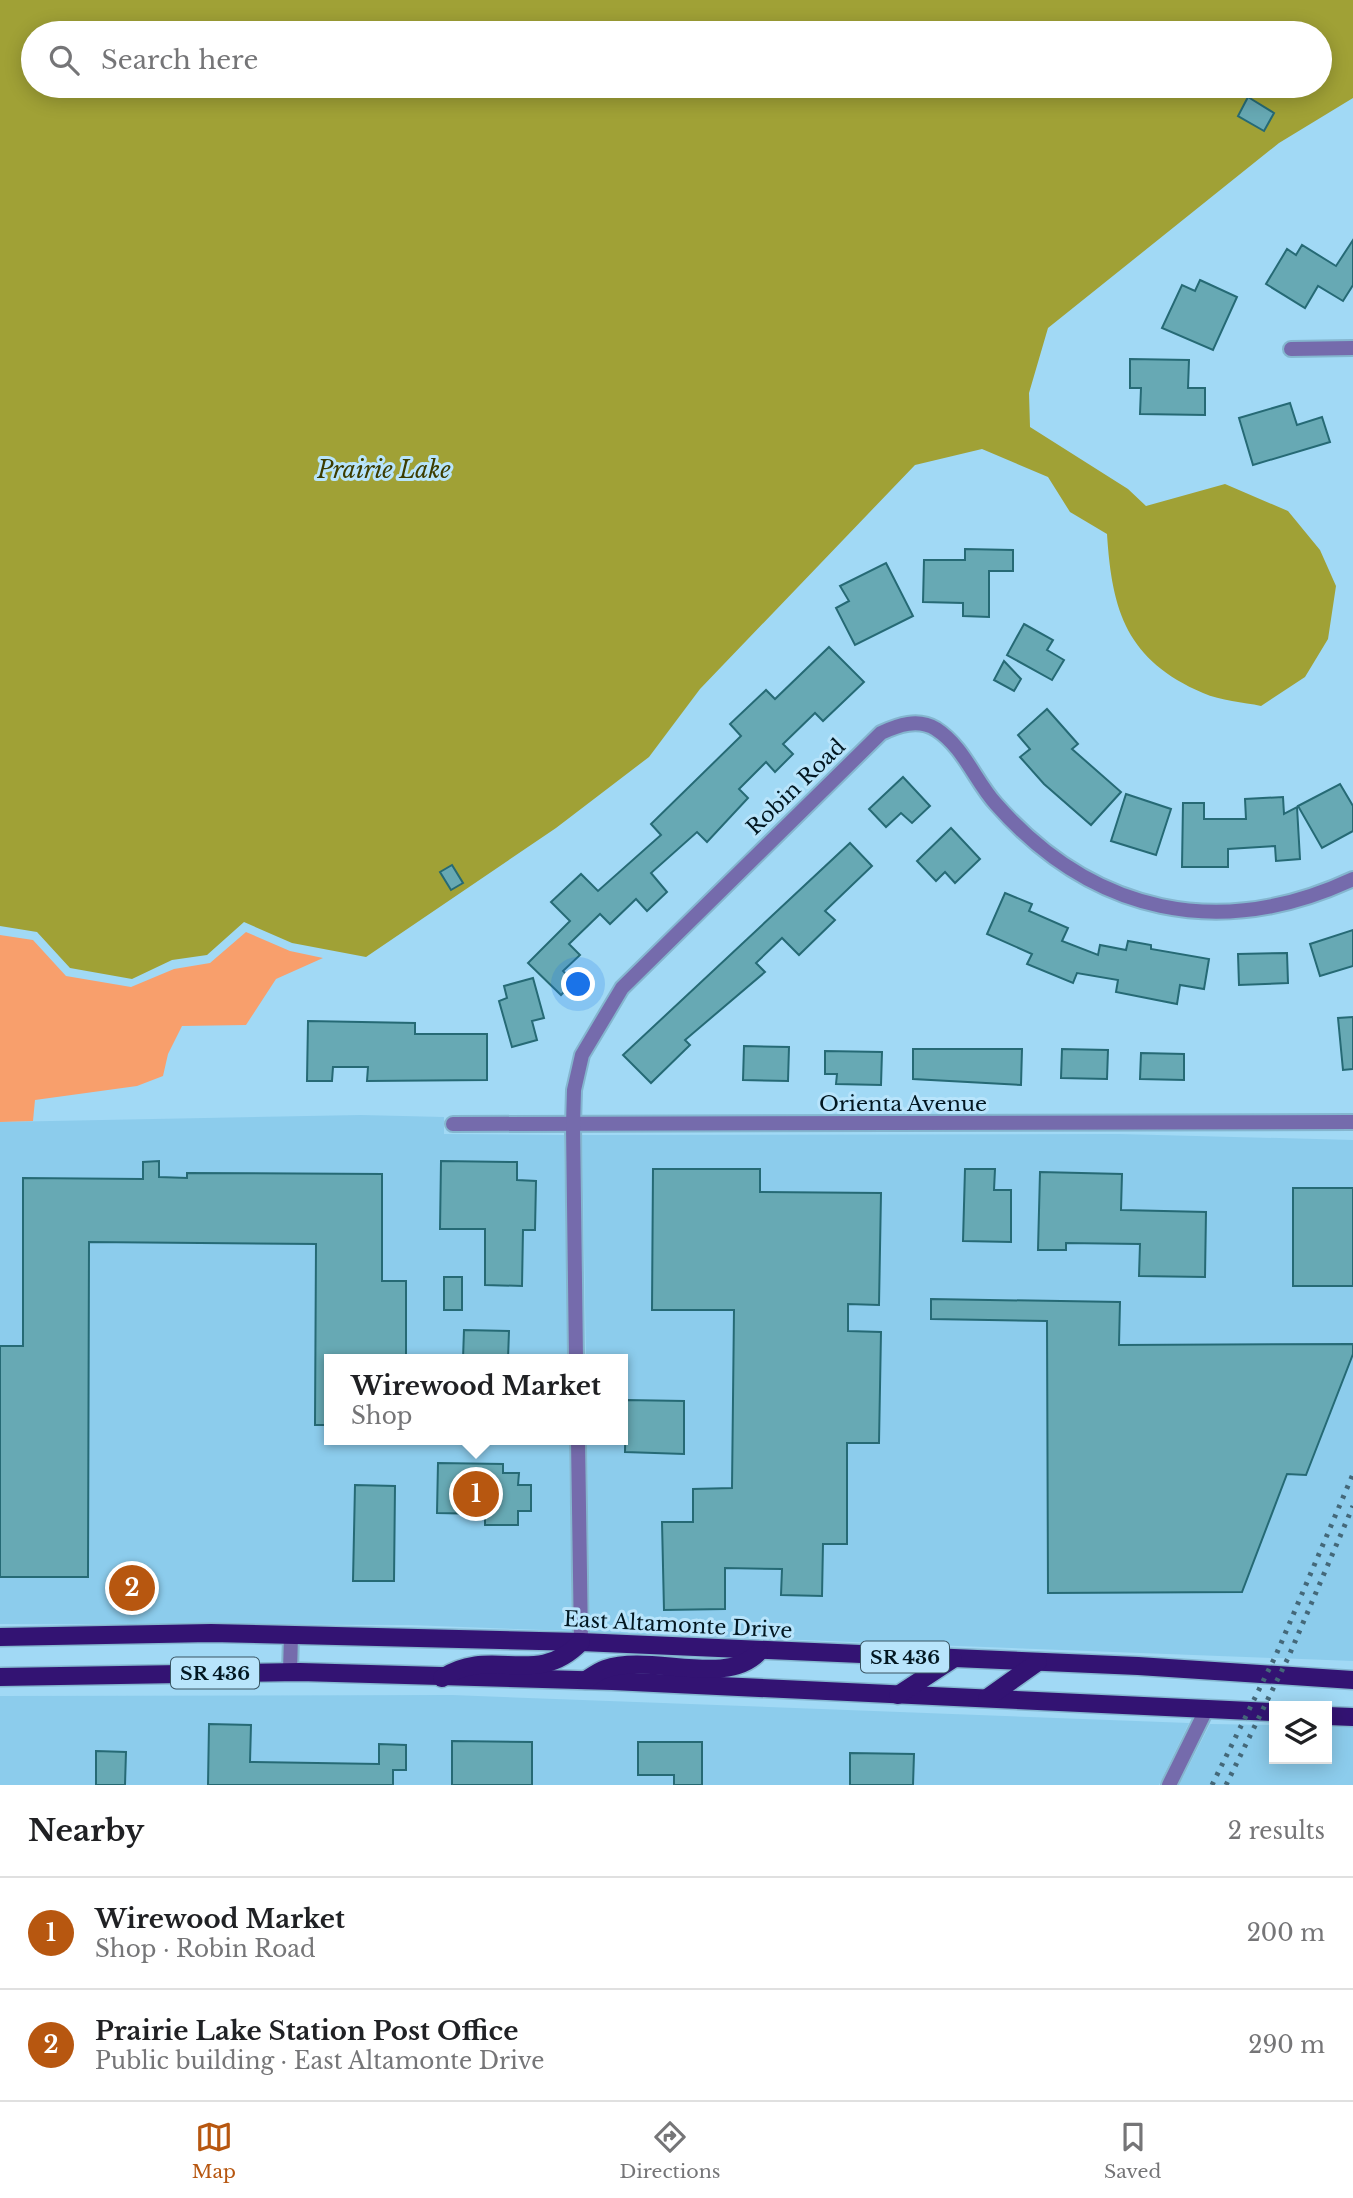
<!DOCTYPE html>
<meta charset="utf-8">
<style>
:root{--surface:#fff;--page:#f6f6f6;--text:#202124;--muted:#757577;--line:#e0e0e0;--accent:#b75710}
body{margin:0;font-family:"Libre Baskerville",serif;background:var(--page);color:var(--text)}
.controls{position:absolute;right:21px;bottom:21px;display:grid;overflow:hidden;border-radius:0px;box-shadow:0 4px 18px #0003}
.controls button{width:63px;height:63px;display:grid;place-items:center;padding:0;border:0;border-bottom:2px solid var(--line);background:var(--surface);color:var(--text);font:35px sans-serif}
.you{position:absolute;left:579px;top:985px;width:24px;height:24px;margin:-18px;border:5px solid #fff;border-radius:50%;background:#1a73e8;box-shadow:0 0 0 10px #1a73e833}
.badge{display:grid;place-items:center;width:46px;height:46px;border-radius:50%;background:var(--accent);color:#fff;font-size:23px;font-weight:700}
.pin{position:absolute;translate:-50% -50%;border:4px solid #fff;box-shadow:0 2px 7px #0006}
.popup{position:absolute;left:324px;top:1354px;width:304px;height:91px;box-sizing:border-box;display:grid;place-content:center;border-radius:0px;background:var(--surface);filter:drop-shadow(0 2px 5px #0005);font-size:23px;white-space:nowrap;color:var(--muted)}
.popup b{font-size:26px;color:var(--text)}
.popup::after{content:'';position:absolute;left:50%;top:100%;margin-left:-14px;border:14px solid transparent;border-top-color:var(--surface)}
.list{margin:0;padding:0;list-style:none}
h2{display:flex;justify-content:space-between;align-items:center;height:91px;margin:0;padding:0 28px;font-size:30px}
h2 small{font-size:23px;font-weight:400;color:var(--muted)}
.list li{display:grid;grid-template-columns:46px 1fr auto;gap:21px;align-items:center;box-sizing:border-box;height:112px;padding:0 28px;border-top:2px solid var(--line)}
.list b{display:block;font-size:26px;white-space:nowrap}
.list p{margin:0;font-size:23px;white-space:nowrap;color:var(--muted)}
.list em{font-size:23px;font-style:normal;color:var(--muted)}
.icon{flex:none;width:38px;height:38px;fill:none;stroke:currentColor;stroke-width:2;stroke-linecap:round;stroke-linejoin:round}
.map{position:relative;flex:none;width:1353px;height:1785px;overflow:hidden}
.search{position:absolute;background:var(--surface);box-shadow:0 4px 18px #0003;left:21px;right:21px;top:21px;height:77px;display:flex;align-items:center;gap:18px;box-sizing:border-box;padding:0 24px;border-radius:38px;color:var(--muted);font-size:26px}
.sheet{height:315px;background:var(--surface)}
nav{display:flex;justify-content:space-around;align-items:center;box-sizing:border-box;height:98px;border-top:2px solid var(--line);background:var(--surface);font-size:19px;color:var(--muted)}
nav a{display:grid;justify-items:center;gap:4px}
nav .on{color:var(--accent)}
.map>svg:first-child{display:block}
</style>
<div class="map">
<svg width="1353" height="1785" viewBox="0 0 1353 1785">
<rect width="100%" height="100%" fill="#a1d9f5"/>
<g fill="#8cccec">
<path d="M361,1115L444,1117V1134L564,1135L568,1359H329V1440H569L572,1631L409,1625L0,1624V1122Z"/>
<path d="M1119,1134L1353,1140V1661L590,1632L587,1440H623V1359H586L582,1135Z"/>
<path d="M452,1695L1189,1723L1159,1785H0V1696Z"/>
<path d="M1210,1724L1274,1725V1759H1327V1726L1353,1727V1785H1179Z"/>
</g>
<path fill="#f89f6c" d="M246,932L290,951L323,958L276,979L246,1025L182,1026L168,1054L163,1076L137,1086L35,1100L33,1121L0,1122V935L33,940L66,976L131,987L174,969L210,963Z"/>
<path fill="#a0a136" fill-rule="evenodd" d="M0,0H1353V98L1279,143L1048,328L1029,393L1030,427L1128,489L1146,506L1225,484L1288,511L1320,550L1336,586L1328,639L1305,677L1261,706C1243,702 1221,701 1203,693C1127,660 1112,612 1107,534L1070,512L1048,477L982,449L915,465L700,689L649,757L556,828L366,957L292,943L244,922L207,955L172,960L132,979L70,968L37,932L0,926ZM33,33H1320V86H33Z"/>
<g fill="#67a9b4" stroke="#266a75" stroke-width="2">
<path d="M1248,97L1274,113L1264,131L1238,116Z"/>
<path d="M1353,240V285L1343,301L1318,286L1305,308L1266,284L1287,249L1296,255L1302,245L1336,266Z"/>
<path d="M1200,280L1237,297L1213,350L1162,328L1182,285L1195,291Z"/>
<path d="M1130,359L1189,360L1188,388H1205V415L1140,414L1141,388H1130Z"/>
<path d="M1290,403L1297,425L1322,417L1330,442L1253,465L1239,418Z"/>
<path d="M965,549L1013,550V571H989V617L963,616V603L923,602L924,560H965Z"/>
<path d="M886,563L913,616L855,645L836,608L849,601L840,586Z"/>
<path d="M1024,624L1053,640L1047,650L1064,660L1052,680L1007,655Z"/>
<path d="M829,647L864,682L823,721L815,713L783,744L793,754L775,772L766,762L739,789L748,798L707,842L697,832L651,873L667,892L647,911L636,899L610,924L600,914L569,944L580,955L563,971L574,982L561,995L528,963L570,921L551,902L581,874L598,891L661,835L651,824L741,736L730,724L766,690L775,699Z"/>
<path d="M1004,661L1021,679L1014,691L994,680Z"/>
<path d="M1047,709L1078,744L1072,749L1121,792L1091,825L1044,784L1020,757L1030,749L1018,735Z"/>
<path d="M903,777L930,806L912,823L901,813L886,827L869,809Z"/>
<path d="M1340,784L1353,806V831L1322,848L1298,806Z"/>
<path d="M1126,794L1171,809L1156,855L1111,841Z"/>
<path d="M1283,797L1284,814L1297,807L1300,859L1276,861L1275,846L1228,849V867H1182L1183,803H1204V819H1246L1245,799Z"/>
<path d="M951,828L980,859L955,883L945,872L936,881L917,861Z"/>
<path d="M850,843L872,866L825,911L835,920L799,955L782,938L756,963L765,972L685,1040L690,1045L651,1083L623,1055Z"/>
<path d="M452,865L463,883L451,890L440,872Z"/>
<path d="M1005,893L1032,904L1029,911L1068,928L1062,941L1098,955L1100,945L1126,950L1128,941L1151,945V949L1209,959L1204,989L1180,985L1177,1004L1116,992L1118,980L1077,973L1073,983L1027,964L1032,954L987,934Z"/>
<path d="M1353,930V966L1320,976L1310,944Z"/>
<path d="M1287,953L1288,983L1239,985L1238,954Z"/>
<path d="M533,978L544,1018L532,1021L537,1040L512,1047L499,1001L507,998L504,986Z"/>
<path d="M1353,1017V1069L1343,1070L1338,1018Z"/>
<path d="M308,1021L415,1023V1034H487V1080L367,1081L368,1067H333L332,1081H307Z"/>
<path d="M744,1046L789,1047L788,1081L743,1080Z"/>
<path d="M913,1049H1022L1021,1085L913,1079Z"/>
<path d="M1062,1049L1108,1050L1107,1079L1061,1078Z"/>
<path d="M825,1051L882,1052L881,1085L836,1084L837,1074H825Z"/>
<path d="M1141,1053L1184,1054V1080L1140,1079Z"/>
<path d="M159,1161V1177L187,1178V1173L382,1174V1281H406V1359H329V1425H315L316,1244L89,1242L88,1577H0V1346H23V1178L143,1179V1162Z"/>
<path d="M441,1161L517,1162V1180L536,1181L535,1230H523L522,1286L485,1285V1229H440Z"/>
<path d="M653,1169H760V1192L881,1193L879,1305L848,1304V1331L881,1332L879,1443H847V1544H823L822,1596L781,1595L782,1569L725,1568V1609L664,1610L662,1522H693V1489L732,1488L734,1310H652Z"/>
<path d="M965,1169H995L994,1190H1011V1242L963,1241Z"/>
<path d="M1040,1172L1122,1174L1121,1210L1206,1212L1205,1277L1139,1276L1140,1244L1066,1243V1250H1038Z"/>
<rect x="1293" y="1188" width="60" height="98"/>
<rect x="444" y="1277" width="18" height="33"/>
<path d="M931,1299L1120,1302L1119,1345L1353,1344V1354L1306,1475L1287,1474L1242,1592L1048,1593L1047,1321L931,1319Z"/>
<path d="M464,1330L509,1331L508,1359H463Z"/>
<path d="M626,1400L684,1401V1454L625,1452Z"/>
<path d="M438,1463L503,1464V1473H519L518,1485H531V1511H518V1525H485V1514L437,1513Z"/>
<path d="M355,1485L395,1486L394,1581H353Z"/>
<path d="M209,1724L251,1725L250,1762L379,1764V1744L406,1745V1770H393V1785H208Z"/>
<path d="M452,1741L532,1742V1785H452Z"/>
<path d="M638,1742H702V1785H674V1775H638Z"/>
<path d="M96,1751L126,1752L125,1785H96Z"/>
<path d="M850,1753L914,1754L913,1785H850Z"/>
</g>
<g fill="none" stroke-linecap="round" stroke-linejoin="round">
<g stroke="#84b6cf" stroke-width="18">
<g id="minor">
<path d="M1291,349L1353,348"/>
<path d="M453,1124L1353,1122"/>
<path d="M576,1359L573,1125L574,1090L582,1055L622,988L881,733C898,725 918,718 936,729C964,747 975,781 996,804C1093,914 1220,941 1353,879"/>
<path d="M578,1440L581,1642"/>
<path d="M290,1672L291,1635"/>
<path d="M1169,1785L1207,1708"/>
</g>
</g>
<g stroke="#84b6cf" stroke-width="21">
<g id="primary">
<path d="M0,1637L211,1633L581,1642L1138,1666L1353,1680"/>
<path d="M0,1677L300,1672L612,1681L1274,1712"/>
<path d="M442,1678C492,1645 536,1689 581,1642"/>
<path d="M586,1680C592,1676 599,1671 605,1669C651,1653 726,1688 759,1652"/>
<path d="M898,1695L953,1659"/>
<path d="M987,1698L1038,1662"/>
<path d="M1327,1716L1353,1717"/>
</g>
</g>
<use href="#minor" stroke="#756bac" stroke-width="14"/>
<use href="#primary" stroke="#331373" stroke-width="18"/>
<g stroke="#446879" stroke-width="5" stroke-dasharray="3.5 7" stroke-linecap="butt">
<path d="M1212,1785L1276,1655L1353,1474"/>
<path d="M1226,1785L1288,1658L1353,1506"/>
</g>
</g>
<g text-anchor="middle" stroke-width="6" stroke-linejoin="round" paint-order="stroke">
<g fill="#b8e4fb" stroke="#395462" stroke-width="2">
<rect x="861" y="1641.5" width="88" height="31" rx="5"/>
<rect x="171" y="1657.5" width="88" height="31" rx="5"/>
</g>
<g font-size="19" font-weight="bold" fill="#021721">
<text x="905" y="1664">SR 436</text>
<text x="215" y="1680">SR 436</text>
</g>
<g font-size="21" fill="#021721" stroke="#b8e4fb">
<text transform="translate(796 787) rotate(-44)" y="7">Robin Road</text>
<text x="903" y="1111">Orienta Avenue</text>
<text transform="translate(678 1625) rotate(3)" y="7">East Altamonte Drive</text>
</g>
<g font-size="23" font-style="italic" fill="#3c3c00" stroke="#b8e4fb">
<text x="384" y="478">Prairie Lake</text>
</g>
</g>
</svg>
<div class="controls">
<button><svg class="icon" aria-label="layers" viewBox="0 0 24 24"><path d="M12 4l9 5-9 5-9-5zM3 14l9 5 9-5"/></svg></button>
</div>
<div class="you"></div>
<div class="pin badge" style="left:476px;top:1494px">1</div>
<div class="popup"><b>Wirewood Market</b>Shop</div>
<div class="pin badge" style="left:132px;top:1588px">2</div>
<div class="search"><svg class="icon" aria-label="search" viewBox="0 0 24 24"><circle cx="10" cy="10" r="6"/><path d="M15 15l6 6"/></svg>Search here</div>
</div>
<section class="sheet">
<h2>Nearby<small>2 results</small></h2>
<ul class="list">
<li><span class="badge">1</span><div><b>Wirewood Market</b><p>Shop · Robin Road</p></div><em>200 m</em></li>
<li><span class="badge">2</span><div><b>Prairie Lake Station Post Office</b><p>Public building · East Altamonte Drive</p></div><em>290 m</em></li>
</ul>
</section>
<nav>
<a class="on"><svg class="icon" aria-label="map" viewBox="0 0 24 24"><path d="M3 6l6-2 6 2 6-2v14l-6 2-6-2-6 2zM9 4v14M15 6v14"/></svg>Map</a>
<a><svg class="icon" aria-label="directions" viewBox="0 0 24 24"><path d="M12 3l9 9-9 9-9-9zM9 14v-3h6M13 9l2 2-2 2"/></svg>Directions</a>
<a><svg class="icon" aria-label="saved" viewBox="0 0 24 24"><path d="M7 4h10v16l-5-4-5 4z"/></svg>Saved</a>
</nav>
